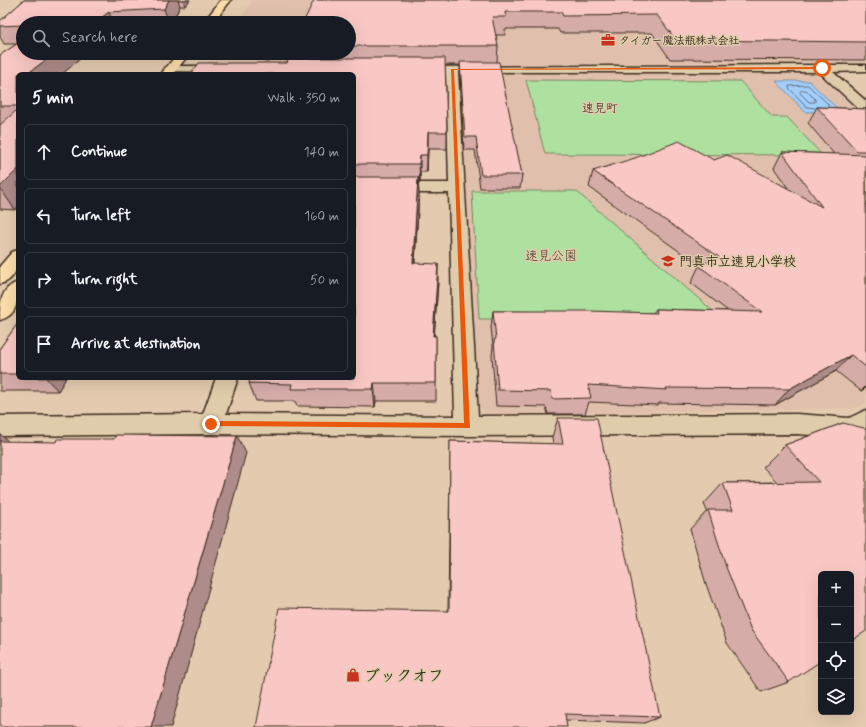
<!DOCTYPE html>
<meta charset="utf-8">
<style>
:root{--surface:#171b24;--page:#20242c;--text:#f1f3f6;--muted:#9ea1a6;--line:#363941}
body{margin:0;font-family:Mynerve,"Klee One",sans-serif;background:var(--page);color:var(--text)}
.controls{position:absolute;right:12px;bottom:12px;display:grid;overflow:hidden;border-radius:6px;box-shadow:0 4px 16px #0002}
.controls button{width:36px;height:36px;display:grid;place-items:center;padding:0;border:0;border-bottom:1px solid var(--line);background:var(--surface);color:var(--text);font:20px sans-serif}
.stop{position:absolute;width:12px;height:12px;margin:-9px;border:3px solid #ea580c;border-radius:50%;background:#fff}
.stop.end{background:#ea580c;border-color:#fff;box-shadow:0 1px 4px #0008}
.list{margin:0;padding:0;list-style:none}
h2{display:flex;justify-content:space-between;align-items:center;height:52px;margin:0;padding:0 16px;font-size:17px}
h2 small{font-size:13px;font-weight:400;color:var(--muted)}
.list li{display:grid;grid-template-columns:26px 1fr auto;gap:12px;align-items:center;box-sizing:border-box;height:56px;margin:0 8px 8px;padding:0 8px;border:1px solid var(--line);border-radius:6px}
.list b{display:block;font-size:15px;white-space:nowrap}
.list em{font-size:13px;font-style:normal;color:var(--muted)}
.icon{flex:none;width:22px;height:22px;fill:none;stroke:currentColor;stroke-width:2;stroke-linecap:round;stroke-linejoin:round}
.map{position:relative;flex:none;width:866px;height:727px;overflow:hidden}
.search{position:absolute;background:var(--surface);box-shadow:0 4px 16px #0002;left:16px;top:16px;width:340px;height:44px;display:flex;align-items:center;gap:10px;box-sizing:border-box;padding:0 14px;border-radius:22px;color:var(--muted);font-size:15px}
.panel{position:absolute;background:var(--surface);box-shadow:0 4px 16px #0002;left:16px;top:72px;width:340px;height:308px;border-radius:6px}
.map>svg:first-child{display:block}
</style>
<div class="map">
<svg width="866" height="727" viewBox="0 0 866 727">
<rect width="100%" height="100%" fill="#e4cbaf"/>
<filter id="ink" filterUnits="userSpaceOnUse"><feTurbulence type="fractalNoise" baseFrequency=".025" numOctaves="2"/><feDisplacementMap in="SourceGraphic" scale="8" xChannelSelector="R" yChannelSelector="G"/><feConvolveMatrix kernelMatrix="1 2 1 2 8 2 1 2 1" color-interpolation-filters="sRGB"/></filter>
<g filter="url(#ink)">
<g fill="#e0c0ac">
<path d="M253,0H830L866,26V64L206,65L215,53H349V23H237Z"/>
<path d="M819,73L866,118V403L856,408L487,414L477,405L460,77L470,74Z"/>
</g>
<g fill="#aee0a0" stroke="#74855f">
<path d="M526,80L740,81L772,117H787L822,155L545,154Z"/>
<path d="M472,191H576L723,320L479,319Z"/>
</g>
<path fill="#a1cffc" stroke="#788da3" d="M776,81H809L841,112H805Z"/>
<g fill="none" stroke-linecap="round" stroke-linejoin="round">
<g stroke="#646c77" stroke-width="1">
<path d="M802,90H806L815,99V102H809L800,93Z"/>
<path d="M815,108L807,107L789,88V86L808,85L828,104V107"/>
</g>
<g stroke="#3b2a1e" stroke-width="3">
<g id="minor">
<path d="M822,65H866V71L833,72L866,101V112L861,111L819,72H458L478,416L797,414L849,418L866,410V432L851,438L797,434L467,436L211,434L0,436V416L203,414L216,378H238L226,414L455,416L449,193H354V183H449L446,72H416L412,71L410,69L412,67Z"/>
<path d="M170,66H223L227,67L229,69L227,71L223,72L166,71L164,69L166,67Z"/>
</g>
</g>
<g stroke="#3b2a1e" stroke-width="3">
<g id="trunk">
<path d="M221,0H231L213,23H203Z"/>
<path d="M178,53H190L173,74H161Z"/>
<path d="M18,250C18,265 17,280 0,284V266L12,252Z"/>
<path d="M18,282C18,299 19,315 0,320C0,304 0,288 18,282Z"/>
</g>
</g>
<use href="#minor" fill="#dfccaa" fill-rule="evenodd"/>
<use href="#trunk" fill="#fbddab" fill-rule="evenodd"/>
</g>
<g fill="#d6aca9" stroke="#3b2a1e">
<path d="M24,0H190L185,6H180L172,23H23V53H87L62,74H18V206L15,210L0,209V55L17,44H4L0,37V21Z"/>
<path d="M314,0H866V60L670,59L652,33H560L558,29H505V35H496L498,46L497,62L522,175L520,188H480L475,150H464L460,74V65H445L447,132V149H428L427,172H420V182H418L419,194L415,263L438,282L434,336H436V401H376L375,407L297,406L295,401H256L249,383L354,378V74L287,63L294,58L293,53H349V23Z"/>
<path d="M817,107L866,109V388L861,391L836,371L775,405L659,403L658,405L589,402L585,414H548L546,407L496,406L492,356L493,346L491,327L493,311L653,313L656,309L728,311L691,283L699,266H700L589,187L593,171L714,160L788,188L774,168L782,152L834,154L808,123Z"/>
<path d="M18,323V378H66L58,391H0V348Z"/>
<path d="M558,418L660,717L644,723L566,720L448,611L450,459V441L553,444L552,437Z"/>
<path d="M843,423L789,682L761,692L727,643L706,584L690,529L707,511L704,504L723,483L777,482L763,467L785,445Z"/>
</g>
<g fill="#ae8c89" stroke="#3b2a1e">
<path d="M169,0H178L180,6L172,23H169L164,9Z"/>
<path d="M183,0H190L185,6Z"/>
<path d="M109,12L113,23H94Z"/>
<path d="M55,53H87L62,74H27Z"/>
<path d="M428,132V149L427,172V155Z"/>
<path d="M420,155V182L419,164Z"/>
<path d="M18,169V206L15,210L0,188V187Z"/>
<path d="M418,177L419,194L413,281V263Z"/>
<path d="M438,264V282L433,354V336Z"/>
<path d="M851,355L836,371L775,405L789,389Z"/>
<path d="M46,378H66L58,391Z"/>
<path d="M374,383L376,401L375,407L373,389Z"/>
<path d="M866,386V388L861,391Z"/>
<path d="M0,434L18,450L0,446Z"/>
<path d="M237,436L246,453L171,727H151Z"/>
</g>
<g fill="#f9c8c4" stroke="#3b2a1e">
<path d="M24,0H169L164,9L109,12L94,23H23V25L0,26V21Z"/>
<path d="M314,0H866V42L676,40L657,15L563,16L561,12H505L506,17H492L498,46H349V23H303Z"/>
<path d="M23,40V53H55L27,74H18V106H0V55Z"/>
<path d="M289,58H445L447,132H428L427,155H420L419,164H354V74H191L199,63H287Z"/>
<path d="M460,62H499L522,175H481L476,137H465Z"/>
<path d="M817,107L866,109V151H857Z"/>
<path d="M18,109V169L0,187V125Z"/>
<path d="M679,141L714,160L727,155L822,207L782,152L866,155V367L851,355L789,389L666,388L667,390L588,385L591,398L552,399L551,391L498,390L494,340L496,339L493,311H589L657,313L656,309L762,312L699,266L719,257L593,171L635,158Z"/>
<path d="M354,177H418L413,263L438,264L433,336H436V383H374L373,389H291L292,384L249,383L250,378H354Z"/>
<path d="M18,323V374H0V348Z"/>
<path d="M558,418H597L660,717L565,714L567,727H256L279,608L449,611L450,441L563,444Z"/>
<path d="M843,423L864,428L866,430V631L851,641V574H821V661L789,682L751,630L726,567L708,510H733L723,483L819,482L785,445Z"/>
<path d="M116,435L237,436L151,727H0V441L56,442L57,439H114Z"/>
</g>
</g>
<path fill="#ea580c" d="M822,67L824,69L454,70L470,428L209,426V422L211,421L464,423L451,69Z"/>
<defs>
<g id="office-bare" transform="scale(1.08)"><path d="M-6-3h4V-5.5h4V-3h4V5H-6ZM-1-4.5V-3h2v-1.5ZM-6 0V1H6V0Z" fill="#c8321e" stroke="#dfccaa" stroke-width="2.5" paint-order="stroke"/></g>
<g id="school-bare" transform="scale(1.08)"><path d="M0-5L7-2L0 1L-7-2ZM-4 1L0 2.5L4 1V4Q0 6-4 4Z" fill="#c8321e" stroke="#dfccaa" stroke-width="2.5" paint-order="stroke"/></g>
<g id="shop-bare" transform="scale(1.08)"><path d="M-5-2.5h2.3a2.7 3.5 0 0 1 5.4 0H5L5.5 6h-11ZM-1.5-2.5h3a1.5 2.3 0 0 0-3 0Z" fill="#c8321e" stroke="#dfccaa" stroke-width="2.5" paint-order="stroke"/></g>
</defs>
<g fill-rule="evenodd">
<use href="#office-bare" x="608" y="40"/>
<use href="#school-bare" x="668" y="261"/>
<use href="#shop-bare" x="353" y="675"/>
</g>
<g text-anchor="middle" stroke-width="3" stroke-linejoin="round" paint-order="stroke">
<g font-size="11" font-weight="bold" fill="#3b2a1e" stroke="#dfccaa" text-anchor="start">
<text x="619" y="44">タイガー魔法瓶株式会社</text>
</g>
<g font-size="12" fill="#3b2a1e" stroke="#dfccaa">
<text x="600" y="112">速見町</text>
</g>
<g font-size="13" fill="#463c2b" stroke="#dfccaa">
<text x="551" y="260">速見公園</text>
</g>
<g font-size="13" font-weight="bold" fill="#3b2a1e" stroke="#dfccaa" text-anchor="start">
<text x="679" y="266">門真市立速見小学校</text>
</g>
<g font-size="16" font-weight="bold" fill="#3b2a1e" stroke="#dfccaa" text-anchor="start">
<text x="364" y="681">ブックオフ</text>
</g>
</g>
</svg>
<div class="controls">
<button>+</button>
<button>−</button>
<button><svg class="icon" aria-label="locate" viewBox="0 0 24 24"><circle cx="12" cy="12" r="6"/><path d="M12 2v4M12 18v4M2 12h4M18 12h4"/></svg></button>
<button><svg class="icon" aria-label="layers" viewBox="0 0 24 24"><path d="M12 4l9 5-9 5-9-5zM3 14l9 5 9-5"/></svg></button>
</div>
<div class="stop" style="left:822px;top:68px"></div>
<div class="stop end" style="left:211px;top:424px"></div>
<div class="search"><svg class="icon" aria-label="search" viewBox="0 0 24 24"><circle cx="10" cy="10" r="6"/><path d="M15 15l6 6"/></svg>Search here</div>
<section class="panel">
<h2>5 min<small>Walk · 350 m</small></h2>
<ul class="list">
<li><svg class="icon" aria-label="ahead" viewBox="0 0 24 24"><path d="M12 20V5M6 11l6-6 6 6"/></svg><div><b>Continue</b></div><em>140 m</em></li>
<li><svg class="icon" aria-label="left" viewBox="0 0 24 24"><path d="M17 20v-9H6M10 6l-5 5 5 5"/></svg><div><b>Turn left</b></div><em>160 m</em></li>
<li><svg class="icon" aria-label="right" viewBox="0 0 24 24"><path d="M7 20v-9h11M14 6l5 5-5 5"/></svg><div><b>Turn right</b></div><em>50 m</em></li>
<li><svg class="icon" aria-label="arrive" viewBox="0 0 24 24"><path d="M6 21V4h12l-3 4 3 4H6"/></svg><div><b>Arrive at destination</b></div></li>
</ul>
</section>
</div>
